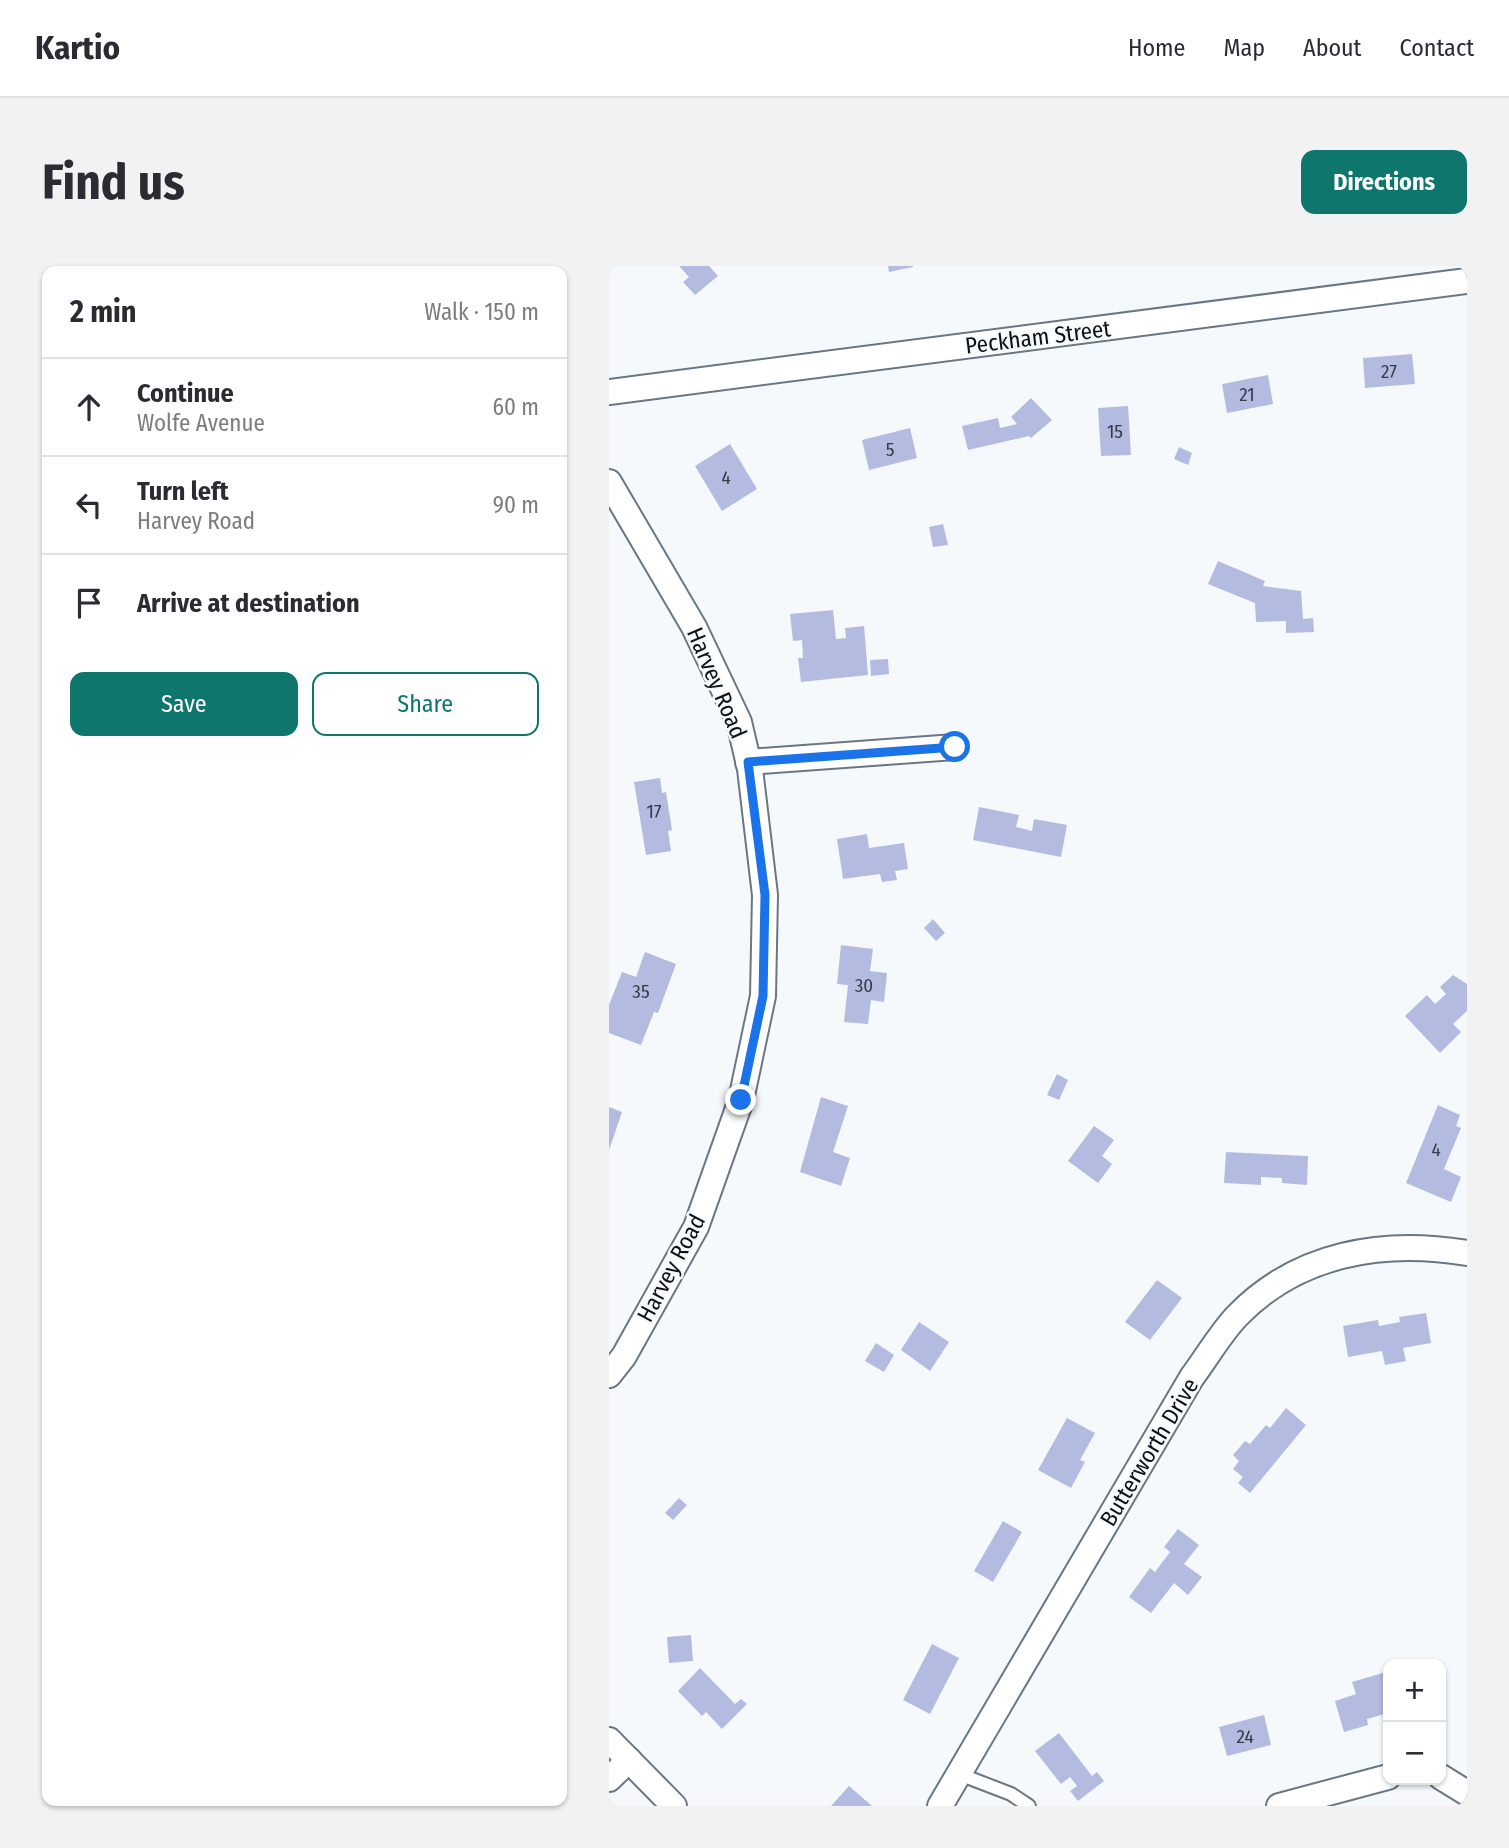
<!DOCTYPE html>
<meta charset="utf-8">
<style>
:root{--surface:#fff;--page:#f2f2f3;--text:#2b2b33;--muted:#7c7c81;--line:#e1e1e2;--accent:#0f766e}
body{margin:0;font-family:"Fira Sans Condensed",sans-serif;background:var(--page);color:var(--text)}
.controls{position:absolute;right:21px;bottom:21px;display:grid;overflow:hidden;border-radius:14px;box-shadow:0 2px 5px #0004}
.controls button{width:63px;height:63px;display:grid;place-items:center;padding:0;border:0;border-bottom:2px solid var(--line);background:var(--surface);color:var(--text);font:35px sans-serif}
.stop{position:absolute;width:21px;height:21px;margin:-16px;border:5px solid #1a73e8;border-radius:50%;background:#fff}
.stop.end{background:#1a73e8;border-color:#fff;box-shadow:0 2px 7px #0008}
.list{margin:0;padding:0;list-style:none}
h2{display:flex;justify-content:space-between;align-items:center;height:91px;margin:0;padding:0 28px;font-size:30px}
h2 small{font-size:23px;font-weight:400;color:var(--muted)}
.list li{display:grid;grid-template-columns:46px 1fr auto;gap:21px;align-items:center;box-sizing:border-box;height:98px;padding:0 28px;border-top:2px solid var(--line)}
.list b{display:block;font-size:26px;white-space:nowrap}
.list p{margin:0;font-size:23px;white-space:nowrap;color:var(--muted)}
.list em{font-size:23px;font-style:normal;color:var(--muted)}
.actions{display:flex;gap:14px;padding:21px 28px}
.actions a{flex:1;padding:16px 0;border:2px solid var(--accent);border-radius:14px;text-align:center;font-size:24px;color:var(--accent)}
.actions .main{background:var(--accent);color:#fff}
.icon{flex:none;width:38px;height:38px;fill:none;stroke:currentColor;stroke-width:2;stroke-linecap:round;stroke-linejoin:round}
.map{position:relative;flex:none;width:858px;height:1540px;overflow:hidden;border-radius:14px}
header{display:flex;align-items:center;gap:42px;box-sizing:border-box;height:98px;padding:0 35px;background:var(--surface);border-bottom:2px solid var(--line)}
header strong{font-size:33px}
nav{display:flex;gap:38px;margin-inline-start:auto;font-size:24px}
.intro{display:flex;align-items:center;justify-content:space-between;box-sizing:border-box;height:168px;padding:0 42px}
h1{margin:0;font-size:49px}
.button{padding:18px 32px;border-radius:14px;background:var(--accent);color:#fff;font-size:24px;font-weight:700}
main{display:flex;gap:42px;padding:0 42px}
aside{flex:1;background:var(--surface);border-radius:14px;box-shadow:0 2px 5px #0004}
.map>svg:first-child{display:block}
</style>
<header>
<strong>Kartio</strong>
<nav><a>Home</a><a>Map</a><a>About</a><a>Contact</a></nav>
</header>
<div class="intro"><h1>Find us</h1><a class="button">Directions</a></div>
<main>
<aside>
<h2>2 min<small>Walk · 150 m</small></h2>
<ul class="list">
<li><svg class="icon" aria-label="ahead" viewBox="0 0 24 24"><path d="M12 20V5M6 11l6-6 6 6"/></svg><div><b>Continue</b><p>Wolfe Avenue</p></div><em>60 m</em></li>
<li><svg class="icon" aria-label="left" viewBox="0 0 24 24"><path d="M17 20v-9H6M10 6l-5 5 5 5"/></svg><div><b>Turn left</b><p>Harvey Road</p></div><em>90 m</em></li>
<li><svg class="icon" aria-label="arrive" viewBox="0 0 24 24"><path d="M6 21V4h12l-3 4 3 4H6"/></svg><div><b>Arrive at destination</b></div></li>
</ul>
<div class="actions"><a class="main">Save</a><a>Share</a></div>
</aside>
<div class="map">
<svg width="858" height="1540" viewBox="0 0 858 1540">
<rect width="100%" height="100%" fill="#f6f9fc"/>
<g fill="#b4bbe0">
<path d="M70,0H100L109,10L86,29L74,16L80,11Z"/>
<path d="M279,0H304V1L280,6Z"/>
<path d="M803,88L806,118L756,122L754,92Z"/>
<path d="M659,109L664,138L618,147L613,118Z"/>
<path d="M422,132L443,154L422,172L420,170L359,184L353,160L389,152L391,162L408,158L402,151Z"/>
<path d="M519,140L522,189L492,190L489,142Z"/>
<path d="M301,162L308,192L260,204L253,174Z"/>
<path d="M121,178L148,223L113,245L86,200Z"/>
<path d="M570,181L583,187L579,199L565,193Z"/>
<path d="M334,258L339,279L324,281L320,261Z"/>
<path d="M609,295L656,315L654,320L692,325L694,353L704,352L705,366L677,367V355L647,356L646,337L599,318Z"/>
<path d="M224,344L227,373L237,372L236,362L255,360L259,409L192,416L189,392H194L193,374L184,375L181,348Z"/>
<path d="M279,393L280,408L262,410L261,394Z"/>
<path d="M51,512L53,527L57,526L63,564L59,565L62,585L37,589L25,516Z"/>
<path d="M370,541L410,549L407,561L423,565L425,553L458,559L452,591L364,574Z"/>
<path d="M258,568L260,582L295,577L299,603L286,605L288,614L273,616L271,608L234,613L228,573Z"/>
<path d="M324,653L336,667L327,675L315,662Z"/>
<path d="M232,679L264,683L261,705L278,707L275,736L262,734L259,758L235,756L239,719L228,718Z"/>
<path d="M36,686L67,698L49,747L45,746L32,779L0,767V739L13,706L27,711Z"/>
<path d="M844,709L858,718V745L844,758L852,766L831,787L796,750L818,729L826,738L837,728L831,721Z"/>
<path d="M448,808L459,814L450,834L438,829Z"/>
<path d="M212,831L239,840L224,886L241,892L232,920L191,906Z"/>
<path d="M829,839L851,849L847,860L852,862L835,903L852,911L842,936L797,917Z"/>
<path d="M0,841L13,846L0,884Z"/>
<path d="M485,860L505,874L493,890L503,898L489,917L459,895Z"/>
<path d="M617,886L699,890L698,919L673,917V912L652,911V919L615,917Z"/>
<path d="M548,1014L573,1032L541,1074L516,1056Z"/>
<path d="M817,1047L822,1077L794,1082L797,1095L776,1099L773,1085L739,1091L734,1060L769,1054L770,1060L791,1056L790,1051Z"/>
<path d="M310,1056L340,1076L321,1105L292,1084Z"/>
<path d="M267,1077L285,1089L275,1106L256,1095Z"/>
<path d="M677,1142L697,1159L641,1227L629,1217L634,1211L624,1203L630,1195L624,1189L636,1175L641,1178L657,1159L661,1162Z"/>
<path d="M458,1152L486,1167L471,1194L476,1196L462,1222L429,1204Z"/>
<path d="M70,1232L78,1239L64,1254L56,1247Z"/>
<path d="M394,1255L413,1266L384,1316L365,1305Z"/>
<path d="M569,1263L590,1279L575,1298L593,1311L579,1329L565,1317L542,1347L520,1331L541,1302L546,1306L561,1286L555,1281Z"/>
<path d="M82,1369L84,1395L60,1397L58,1371Z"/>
<path d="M323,1378L350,1392L321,1448L294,1434Z"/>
<path d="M91,1402L126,1438L132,1433L138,1438L113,1463L97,1446L93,1450L69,1425Z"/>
<path d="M777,1406L779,1447L758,1453L759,1459L735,1466L726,1435L747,1428L743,1416Z"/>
<path d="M655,1449L662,1479L618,1490L610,1461Z"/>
<path d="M450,1467L483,1510L488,1506L495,1515L469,1535L461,1525L468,1520L461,1511L452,1518L426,1485Z"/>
<path d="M240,1520L263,1540H222Z"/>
</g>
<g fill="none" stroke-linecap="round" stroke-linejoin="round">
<g stroke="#697785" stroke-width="16">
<path id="service" d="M350,1508L402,1528L420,1540"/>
</g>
<g stroke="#697785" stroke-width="28">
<g id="minor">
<path d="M0,126L858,15"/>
<path d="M0,216L85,361L130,456L141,503L156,629L154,730L132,834L87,961L15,1090L0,1109"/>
<path d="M139,496L346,481"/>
<path d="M0,1474L65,1540"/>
<path d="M832,1511L858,1527"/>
<path d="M0,1513L20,1494"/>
<path d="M331,1540L583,1111C598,1091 611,1068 628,1050C689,987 774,973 858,987"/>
<path d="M670,1540L779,1511"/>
</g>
</g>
<use href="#service" stroke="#fff" stroke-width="12"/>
<use href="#minor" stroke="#fff" stroke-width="24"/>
</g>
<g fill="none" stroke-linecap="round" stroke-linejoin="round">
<path stroke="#1a73e8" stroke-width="9" d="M132,834L154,730L156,629L139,496L346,481"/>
</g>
<g text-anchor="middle" stroke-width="5" stroke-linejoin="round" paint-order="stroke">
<g font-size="19" fill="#363c48">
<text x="780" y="112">27</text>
<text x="638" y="135">21</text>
<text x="506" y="172">15</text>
<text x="281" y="190">5</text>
<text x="117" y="218">4</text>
<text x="45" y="552">17</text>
<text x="255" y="726">30</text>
<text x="32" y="732">35</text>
<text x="827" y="890">4</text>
<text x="636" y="1477">24</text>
</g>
<g font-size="23" fill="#0c1116" stroke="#f6f9fc">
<text transform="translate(429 71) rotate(-7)" y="8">Peckham Street</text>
<text transform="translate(108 417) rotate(67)" y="8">Harvey Road</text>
<text transform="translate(62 1002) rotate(-62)" y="8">Harvey Road</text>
<text transform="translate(540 1186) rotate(-59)" y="8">Butterworth Drive</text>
</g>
</g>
</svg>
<div class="controls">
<button>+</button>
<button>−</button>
</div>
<div class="stop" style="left:346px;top:481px"></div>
<div class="stop end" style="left:132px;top:834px"></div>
</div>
</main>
